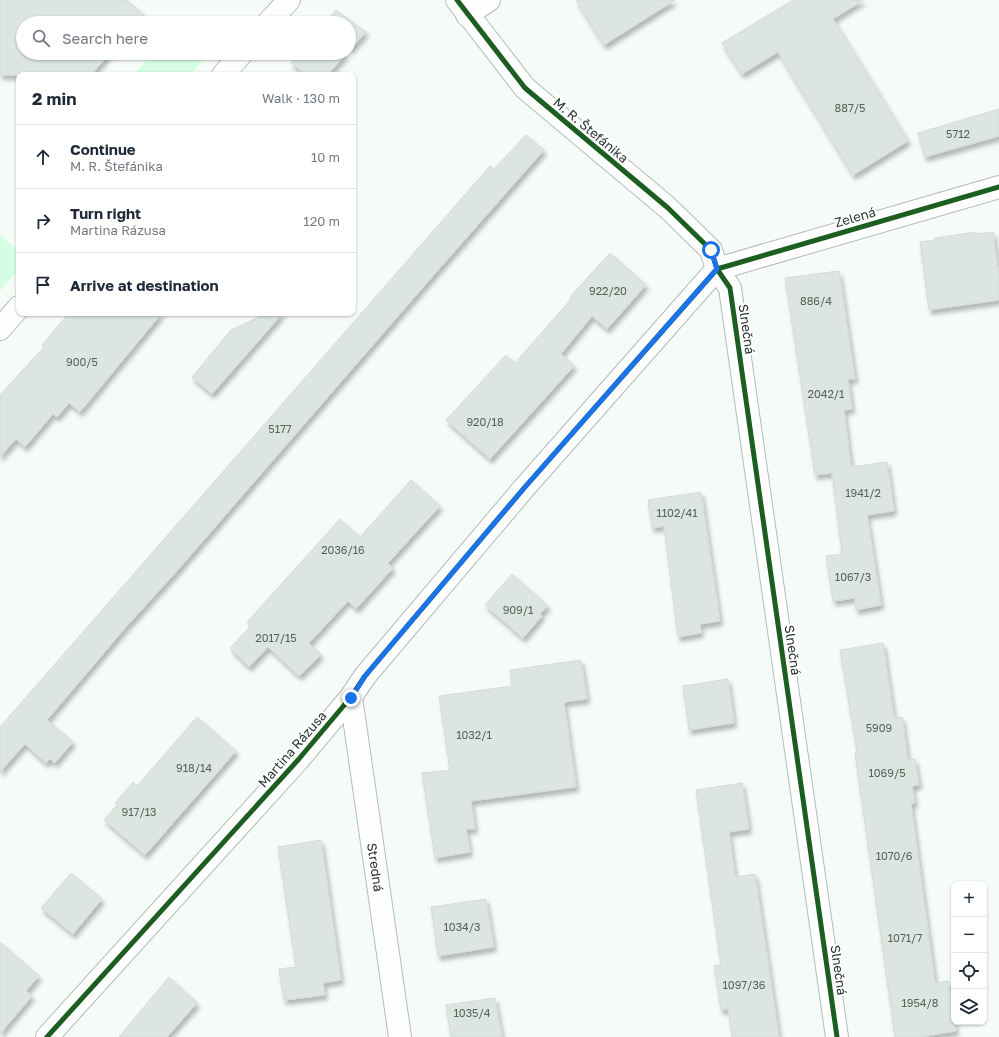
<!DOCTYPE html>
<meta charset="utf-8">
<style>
:root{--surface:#fff;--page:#f6f6f7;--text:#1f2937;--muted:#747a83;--line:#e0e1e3}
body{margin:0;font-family:"Golos Text",sans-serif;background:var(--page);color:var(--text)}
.controls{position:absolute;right:12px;bottom:12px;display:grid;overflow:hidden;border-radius:8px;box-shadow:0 1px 3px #0004}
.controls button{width:36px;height:36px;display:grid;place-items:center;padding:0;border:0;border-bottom:1px solid var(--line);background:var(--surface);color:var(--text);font:20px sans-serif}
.stop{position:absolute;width:12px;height:12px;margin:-9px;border:3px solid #1a73e8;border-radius:50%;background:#fff}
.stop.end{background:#1a73e8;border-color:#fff;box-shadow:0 1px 4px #0008}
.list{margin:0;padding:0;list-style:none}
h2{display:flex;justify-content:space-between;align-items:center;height:52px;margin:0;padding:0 16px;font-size:17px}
h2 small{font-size:13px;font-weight:400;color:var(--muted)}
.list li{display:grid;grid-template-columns:26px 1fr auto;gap:12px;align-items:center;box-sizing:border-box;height:64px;padding:0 16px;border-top:1px solid var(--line)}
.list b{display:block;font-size:15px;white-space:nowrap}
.list p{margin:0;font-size:13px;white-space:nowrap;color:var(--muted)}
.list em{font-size:13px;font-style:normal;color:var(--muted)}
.icon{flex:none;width:22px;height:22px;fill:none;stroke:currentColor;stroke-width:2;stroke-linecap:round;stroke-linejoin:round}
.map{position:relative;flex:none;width:999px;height:1037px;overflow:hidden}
.search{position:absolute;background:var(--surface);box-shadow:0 1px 3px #0004;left:16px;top:16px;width:340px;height:44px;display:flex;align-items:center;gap:10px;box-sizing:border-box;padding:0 14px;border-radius:22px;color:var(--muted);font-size:15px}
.panel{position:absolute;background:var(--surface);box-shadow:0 1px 3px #0004;left:16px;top:72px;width:340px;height:244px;border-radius:8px}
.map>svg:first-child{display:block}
</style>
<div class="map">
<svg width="999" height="1037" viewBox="0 0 999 1037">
<defs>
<filter id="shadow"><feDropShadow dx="2.5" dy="4.5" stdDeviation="2" flood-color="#0004"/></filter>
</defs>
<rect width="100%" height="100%" fill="#f5fbf7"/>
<g fill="#d5fde3">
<path d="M153,53H209L190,75H133Z"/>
<path d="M0,235L19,251V269L0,291Z"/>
</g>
<g fill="#dce5df" stroke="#d3dcd7" filter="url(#shadow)">
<path d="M0,0H127L144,15L136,23H23V53H110L91,75H0Z"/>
<path d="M576,0H675L604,45Z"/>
<path d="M793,0H863L833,19L908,141L853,175L778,52L742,74L722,43Z"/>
<path d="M336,10L366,32L349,51V23H325Z"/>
<path d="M299,53H347L327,75H306L291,63Z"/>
<path d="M999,109V136L925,157L918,133Z"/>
<path d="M526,135L544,150L432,277L177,571L126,627L47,720L73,742L55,763L50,759L46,763L25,744L0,772V727L490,166L494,169Z"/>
<path d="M976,232L977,234L993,232L999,277V300L929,310L920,242L935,240V238Z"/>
<path d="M610,253L646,285L607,329L592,316L561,354L574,366L490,459L446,420L506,355L515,363L572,298L570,297Z"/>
<path d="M839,271L855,379H848L852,409L844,410L851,467L887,462L894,511L867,515L881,605L856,610L855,598L833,601L826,556L842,554L832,473L815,475L785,278Z"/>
<path d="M69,313H162L80,412L69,403L57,417L53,414L25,447L16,439L0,457V395L44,347L42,345Z"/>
<path d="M268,313H283L212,394L192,377L231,330Z"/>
<path d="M411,480L440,506L388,563L393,568L356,609L348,601L309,643L321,655L299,676L268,647L249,667L230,648L251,626L247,622L340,519L360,537Z"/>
<path d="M701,492L720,621L700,624L701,633L678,637L664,526L652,528L648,500Z"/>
<path d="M512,574L548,606L540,614L542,616L523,638L485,605Z"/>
<path d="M883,643L894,718L902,717L908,760L915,759L919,785L912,786L915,803L911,804L935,983L948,981L956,1031L920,1037H895L855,753L857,752L840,650Z"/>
<path d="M581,660L587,699L564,702L576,787L471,801L475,829H466L470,852L435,858L422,773L450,770L439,696L512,686L510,670Z"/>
<path d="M728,679L734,723L689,730L683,686Z"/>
<path d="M197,717L236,751L145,855L104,820L117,805L115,803L133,782L137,786Z"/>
<path d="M742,783L749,829L729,832L735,877L755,874L779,1037H732L728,1009L721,1010L714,966L721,965L696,790Z"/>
<path d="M321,840L341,980L323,983L325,995L284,1000L279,969L296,967L278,847Z"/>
<path d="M71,873L102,899L73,934L41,908Z"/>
<path d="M486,899L494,947L438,956L431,907Z"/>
<path d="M0,942L39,976L26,991L32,996L0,1034Z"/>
<path d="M169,977L197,1003L167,1037H119Z"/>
<path d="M495,998L502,1037H451L446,1005Z"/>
</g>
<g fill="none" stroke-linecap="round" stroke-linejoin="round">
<g stroke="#b4bcb7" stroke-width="24">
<g id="minor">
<path d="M457,0L525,88L668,208L711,250L717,269L730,288L837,1037"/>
<path d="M467,15L489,0"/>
<path d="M268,23L289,0"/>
<path d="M223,75L242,53"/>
<path d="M717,269L999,187"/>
<path d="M0,329L19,307"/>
<path id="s1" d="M351,697L400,1037"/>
<path d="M47,1037L298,760L351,697L365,676L525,487L717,269"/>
</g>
</g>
<use href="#minor" stroke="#fefefe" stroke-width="22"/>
<g stroke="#fff" stroke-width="8">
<g id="cycleway">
<path d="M457,0L525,88L668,208L711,250L717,269L730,288L837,1037"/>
<path d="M717,269L999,187"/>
<path d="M47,1037L298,760L351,697L365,676L525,487L717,269"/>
</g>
</g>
<use href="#cycleway" stroke="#1b5e20" stroke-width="5"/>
</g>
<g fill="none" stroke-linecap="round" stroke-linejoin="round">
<path stroke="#1a73e8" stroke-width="5" d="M351,698L365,676L525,487L717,269L711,250"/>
</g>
<g text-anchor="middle" stroke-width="4" stroke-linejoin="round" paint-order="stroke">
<g font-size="11" fill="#57615a">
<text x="850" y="112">887/5</text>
<text x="958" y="138">5712</text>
<text x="608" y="295">922/20</text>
<text x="816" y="305">886/4</text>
<text x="82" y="366">900/5</text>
<text x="826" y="398">2042/1</text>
<text x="485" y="426">920/18</text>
<text x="280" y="433">5177</text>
<text x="863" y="497">1941/2</text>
<text x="677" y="517">1102/41</text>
<text x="343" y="554">2036/16</text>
<text x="853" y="581">1067/3</text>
<text x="518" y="614">909/1</text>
<text x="276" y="642">2017/15</text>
<text x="879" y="732">5909</text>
<text x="474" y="739">1032/1</text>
<text x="194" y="772">918/14</text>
<text x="887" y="777">1069/5</text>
<text x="139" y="816">917/13</text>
<text x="894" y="860">1070/6</text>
<text x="462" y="931">1034/3</text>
<text x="905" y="942">1071/7</text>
<text x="744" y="989">1097/36</text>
<text x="920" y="1007">1954/8</text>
<text x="472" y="1017">1035/4</text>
</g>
<g font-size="13" fill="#28332c" stroke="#fff">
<text transform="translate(591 130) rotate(40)" y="5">M. R. Štefánika</text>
<text transform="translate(855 217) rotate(-16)" y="5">Zelená</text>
<text transform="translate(747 329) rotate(82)" y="5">Slnečná</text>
<text transform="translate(793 650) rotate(82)" y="5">Slnečná</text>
<text transform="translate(292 749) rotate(-49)" y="5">Martina Rázusa</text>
<text dy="5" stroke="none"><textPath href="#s1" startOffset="172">Stredná</textPath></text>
<text transform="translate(839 970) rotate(82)" y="5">Slnečná</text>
</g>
</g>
</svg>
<div class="controls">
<button>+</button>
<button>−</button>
<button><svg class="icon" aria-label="locate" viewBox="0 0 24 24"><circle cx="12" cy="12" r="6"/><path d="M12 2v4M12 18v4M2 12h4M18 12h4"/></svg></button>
<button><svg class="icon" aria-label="layers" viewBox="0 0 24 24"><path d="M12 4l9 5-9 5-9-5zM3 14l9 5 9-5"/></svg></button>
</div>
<div class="stop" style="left:711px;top:250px"></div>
<div class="stop end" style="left:351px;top:698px"></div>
<div class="search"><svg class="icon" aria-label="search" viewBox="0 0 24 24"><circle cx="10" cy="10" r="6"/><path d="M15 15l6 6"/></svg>Search here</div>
<section class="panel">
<h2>2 min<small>Walk · 130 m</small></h2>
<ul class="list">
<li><svg class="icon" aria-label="ahead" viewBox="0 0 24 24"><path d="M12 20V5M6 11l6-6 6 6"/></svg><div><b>Continue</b><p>M. R. Štefánika</p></div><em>10 m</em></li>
<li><svg class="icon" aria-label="right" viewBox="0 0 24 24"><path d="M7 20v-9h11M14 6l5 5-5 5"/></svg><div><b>Turn right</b><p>Martina Rázusa</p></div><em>120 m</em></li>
<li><svg class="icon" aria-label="arrive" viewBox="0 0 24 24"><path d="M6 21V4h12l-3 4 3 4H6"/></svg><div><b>Arrive at destination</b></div></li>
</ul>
</section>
</div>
